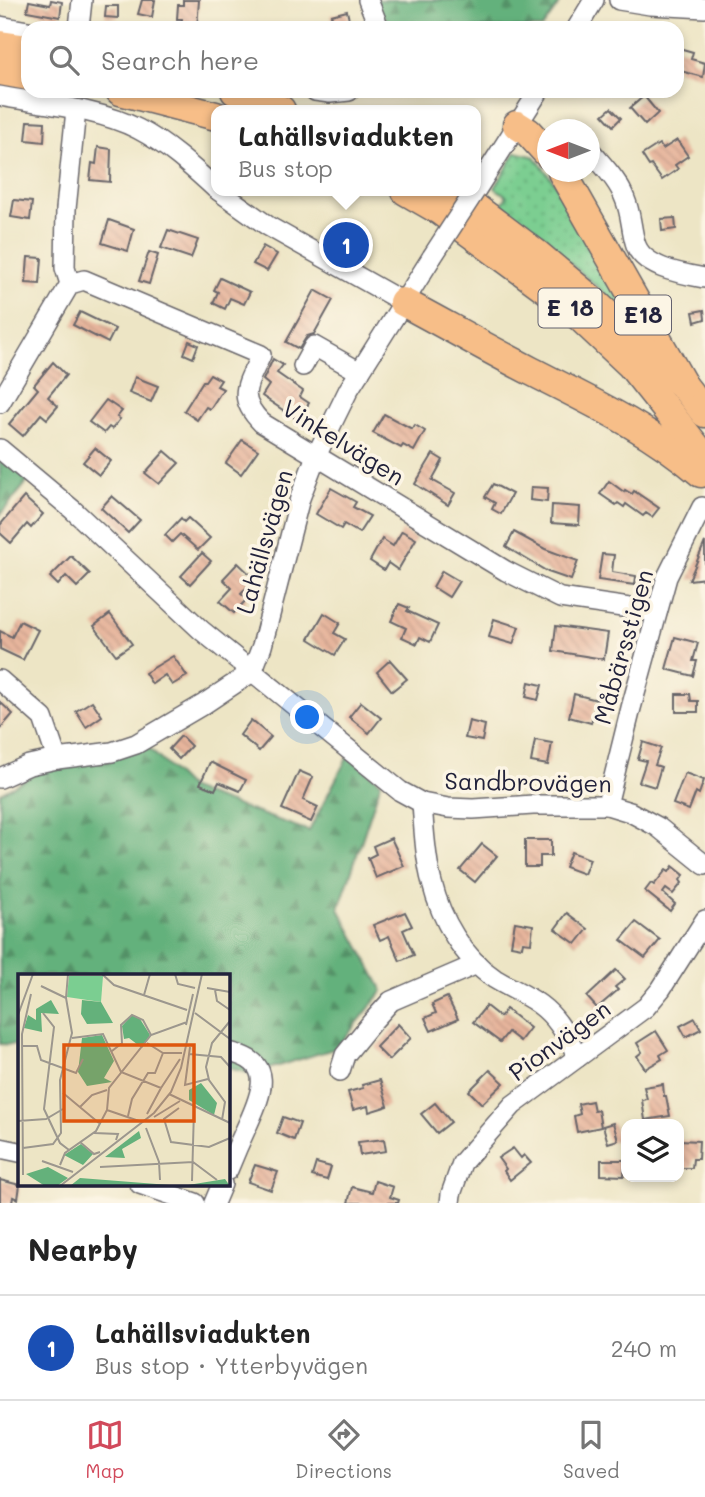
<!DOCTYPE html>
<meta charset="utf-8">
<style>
:root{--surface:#fff;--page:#f2f2f2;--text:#222;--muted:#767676;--line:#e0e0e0;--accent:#d1495b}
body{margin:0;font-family:Mali,sans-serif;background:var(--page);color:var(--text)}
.controls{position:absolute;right:21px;bottom:21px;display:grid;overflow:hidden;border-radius:14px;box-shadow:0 4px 10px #0003}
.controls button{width:63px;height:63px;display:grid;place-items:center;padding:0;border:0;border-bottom:2px solid var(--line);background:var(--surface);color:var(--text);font:35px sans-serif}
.compass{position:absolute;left:537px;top:119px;width:63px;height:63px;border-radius:50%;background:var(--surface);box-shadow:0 4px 10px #0003;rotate:270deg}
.you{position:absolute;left:308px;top:718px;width:24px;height:24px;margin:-18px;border:5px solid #fff;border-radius:50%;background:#1a73e8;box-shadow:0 0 0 10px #1a73e833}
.badge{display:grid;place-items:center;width:46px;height:46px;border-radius:50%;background:var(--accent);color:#fff;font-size:23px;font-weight:700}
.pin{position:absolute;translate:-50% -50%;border:4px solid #fff;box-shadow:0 2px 7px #0006}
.popup{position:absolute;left:211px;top:105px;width:270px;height:91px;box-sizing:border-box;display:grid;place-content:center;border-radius:14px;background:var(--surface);filter:drop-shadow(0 2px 5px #0005);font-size:23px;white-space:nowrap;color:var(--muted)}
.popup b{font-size:26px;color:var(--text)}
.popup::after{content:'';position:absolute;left:50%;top:100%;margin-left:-14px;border:14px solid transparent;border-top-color:var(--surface)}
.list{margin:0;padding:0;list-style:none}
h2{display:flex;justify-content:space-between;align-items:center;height:91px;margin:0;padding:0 28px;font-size:30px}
h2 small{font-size:23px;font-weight:400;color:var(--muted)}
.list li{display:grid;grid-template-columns:46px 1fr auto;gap:21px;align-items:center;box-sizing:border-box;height:105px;padding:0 28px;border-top:2px solid var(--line)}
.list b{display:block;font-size:26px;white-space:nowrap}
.list p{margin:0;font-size:23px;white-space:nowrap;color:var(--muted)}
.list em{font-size:23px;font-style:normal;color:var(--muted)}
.icon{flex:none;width:38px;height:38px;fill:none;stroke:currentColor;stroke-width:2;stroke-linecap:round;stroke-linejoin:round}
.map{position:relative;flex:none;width:705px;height:1203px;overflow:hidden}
.search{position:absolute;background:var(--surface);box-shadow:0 4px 10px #0003;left:21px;right:21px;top:21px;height:77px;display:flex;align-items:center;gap:18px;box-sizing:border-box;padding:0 24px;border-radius:21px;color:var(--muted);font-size:26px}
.sheet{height:196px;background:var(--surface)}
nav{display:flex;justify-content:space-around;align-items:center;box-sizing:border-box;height:98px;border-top:2px solid var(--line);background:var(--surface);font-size:19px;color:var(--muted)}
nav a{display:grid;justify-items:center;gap:4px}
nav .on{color:var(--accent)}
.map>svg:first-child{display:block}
</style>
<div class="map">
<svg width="705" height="1203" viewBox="0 0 705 1203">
<defs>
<pattern id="green-dots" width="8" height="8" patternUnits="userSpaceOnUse" patternTransform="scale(1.75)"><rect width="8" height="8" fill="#7bce91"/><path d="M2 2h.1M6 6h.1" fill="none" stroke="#6ab17e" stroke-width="1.8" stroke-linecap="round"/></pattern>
<pattern id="forest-firs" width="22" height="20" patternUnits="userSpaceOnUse" patternTransform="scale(1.75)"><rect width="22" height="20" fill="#64b17b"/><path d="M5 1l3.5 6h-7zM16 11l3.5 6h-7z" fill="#529066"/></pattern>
<pattern id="building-back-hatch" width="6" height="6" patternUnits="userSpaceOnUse" patternTransform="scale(1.75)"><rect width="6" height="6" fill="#e7b59c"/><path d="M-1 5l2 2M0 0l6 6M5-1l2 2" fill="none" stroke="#c69b87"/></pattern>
</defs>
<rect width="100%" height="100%" fill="#fcf5e5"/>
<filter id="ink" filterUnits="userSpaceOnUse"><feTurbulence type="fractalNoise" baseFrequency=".0143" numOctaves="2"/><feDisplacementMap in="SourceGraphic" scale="14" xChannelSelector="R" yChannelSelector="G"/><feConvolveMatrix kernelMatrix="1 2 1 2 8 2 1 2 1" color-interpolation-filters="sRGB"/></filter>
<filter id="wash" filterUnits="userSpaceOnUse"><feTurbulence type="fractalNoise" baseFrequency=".00686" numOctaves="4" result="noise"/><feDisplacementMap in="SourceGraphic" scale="28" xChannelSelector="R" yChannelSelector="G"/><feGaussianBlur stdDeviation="1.57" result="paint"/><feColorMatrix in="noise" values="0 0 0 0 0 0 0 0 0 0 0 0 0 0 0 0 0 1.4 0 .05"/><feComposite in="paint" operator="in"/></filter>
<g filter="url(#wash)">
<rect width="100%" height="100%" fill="#ede5c5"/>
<path fill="url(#green-dots)" stroke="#4e7866" stroke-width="2" d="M516,152L535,157L556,185L619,292L624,310L550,246L500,207L507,196L495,188Z"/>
<g fill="url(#forest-firs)" stroke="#436a5b" stroke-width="2">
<path d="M375,0H562L542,28H397L380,13Z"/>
<path d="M0,454L28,481L0,515Z"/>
<path d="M146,745L190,789L309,831L348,756L381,782L339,909L383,991L337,1048L252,1074L228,1068V976H19V1045L0,1044V793L48,767Z"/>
</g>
<g id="blocks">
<g fill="url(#building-back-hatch)">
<path d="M51,0L62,2L60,17L27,11L29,1L50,5Z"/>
<path d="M142,0H155L152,17L138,14Z"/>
<path d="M183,0H199L197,28H181L182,19H177L178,5H183Z"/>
<path d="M106,6H118V18L105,17Z"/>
<path d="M347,11L351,28H334L331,15Z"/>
<path d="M679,48L693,52L691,59L705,63L703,77L677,70V54Z"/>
<path d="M644,96L658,113L645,125L630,108Z"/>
<path d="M611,108L621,118L613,126L603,115Z"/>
<path d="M28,121L45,122L44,142L26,140Z"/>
<path d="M677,140L688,156L675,165L678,169L662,180L651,165L649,166L642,155L659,144L663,149Z"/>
<path d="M98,147L111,149L110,182L90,180L92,163L96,164Z"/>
<path d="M14,200L32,202L30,220L11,217Z"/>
<path d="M675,218L676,229L662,231L661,219Z"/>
<path d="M109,220L134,229L128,251L102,243Z"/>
<path d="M168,230L198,240L191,258L161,248Z"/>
<path d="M263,246L277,254L267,271L253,264Z"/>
<path d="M149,252L158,255L149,284L139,281Z"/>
<path d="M28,257L42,258L40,284L26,283Z"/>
<path d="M220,278L250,292L244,304L230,298L225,309L213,303L218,292L214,290Z"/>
<path d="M315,290L333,300L314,334L307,336L299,349L286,342Z"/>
<path d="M704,310L705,319L695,322L693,312Z"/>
<path d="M80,312L115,329L108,343L73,325Z"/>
<path d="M189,341L198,345L193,358L184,354Z"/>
<path d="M273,359L283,365L277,373L303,391L300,397L309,403L298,420L262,396L269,385L263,380Z"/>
<path d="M53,362L66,375L48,397L58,406L47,419L41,414L23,436L9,424L38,389L34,385Z"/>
<path d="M210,374L221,380L217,386L223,389L210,409L206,407L197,420L184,411L203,381H205Z"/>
<path d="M135,377L158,386L151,402L129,393Z"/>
<path d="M106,400L122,411L117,417L120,419L112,429L109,427L104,433L89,422Z"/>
<path d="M384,414L412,429L415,425L425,431L414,451L403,445L401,448L373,433Z"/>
<path d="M242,440L258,450L241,474L226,463Z"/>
<path d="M95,448L111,461L99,475L83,462Z"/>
<path d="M165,451L179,463L159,484L145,473Z"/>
<path d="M433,454L443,460L432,480L455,493L448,505L415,484Z"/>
<path d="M609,481L624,492L625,490L632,494L634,491L659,508L652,517L646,513L643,516L626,504L624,507L618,503L616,505L600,494Z"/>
<path d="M493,484L512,494L501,514L492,509L495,503L485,497Z"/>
<path d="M531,487L548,488L547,502L530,500Z"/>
<path d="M331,488L356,502L353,507L370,516L359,533L344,524L341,529L316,514Z"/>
<path d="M112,496L140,520L128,533L101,508Z"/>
<path d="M24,497L43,514L31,528L27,524L11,543L0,533V525Z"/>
<path d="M552,505L580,507L579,525L551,523Z"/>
<path d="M181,518L184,522L188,518L210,538L198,550L180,534L172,542L165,535Z"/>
<path d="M402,531L416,539L398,570L388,563L384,570L370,561L382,539L393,546Z"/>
<path d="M514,532L545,549L578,561L571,580L548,572L506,547Z"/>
<path d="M705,542V578L689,580Z"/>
<path d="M202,553L211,561L190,584L181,576Z"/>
<path d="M602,554L614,555L612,572L636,576L635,585L598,580Z"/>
<path d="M71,556L90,574L77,587L66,576L58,585L50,577Z"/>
<path d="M238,563L255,579L241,594L247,599L234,613L220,601L232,588L223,579Z"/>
<path d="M442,571L459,581L449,597L433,587Z"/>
<path d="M399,604L409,608L407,611L438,625L430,642L420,637L417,644L402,637L406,628L391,621Z"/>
<path d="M324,613L340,623L334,633L345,639L335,655L309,639Z"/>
<path d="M110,614L132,644L116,655L94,626Z"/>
<path d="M494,619L519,627L513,644L489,637Z"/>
<path d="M20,621L38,630L23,660L0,649V631L12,637Z"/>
<path d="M556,626L608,633L604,659L553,651Z"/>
<path d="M675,637L698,643L693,661H697L693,676L666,669Z"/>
<path d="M173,656L187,676L172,685L165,675L152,684L145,673Z"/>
<path d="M390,660L407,679L392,691L377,672Z"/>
<path d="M529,682L542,685L538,700L526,697Z"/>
<path d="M574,694L597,700L591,723L569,717Z"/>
<path d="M676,694H690L691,701H698V712H676Z"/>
<path d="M92,701L102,716L86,727L76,711Z"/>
<path d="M0,702L13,714L0,729Z"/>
<path d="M361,702L381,718L369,733L349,717Z"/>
<path d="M251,720L271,737L259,751L240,735Z"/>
<path d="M469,721L485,725L482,741L465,738Z"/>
<path d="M181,736L191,746L179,759L169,749Z"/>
<path d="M535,740L552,743L548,765L531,762Z"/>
<path d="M643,742L661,748L655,765L661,767L655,787L639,782L646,761L638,759Z"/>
<path d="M210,762L246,780L240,791L219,782L215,790L200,784Z"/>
<path d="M299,771L313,777L303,800L318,807L311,822L282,809Z"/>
<path d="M685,773L704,780L699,794L696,792L689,810L673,804Z"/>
<path d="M391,838L404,866L376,878L368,858L376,854L373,846Z"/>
<path d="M525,840H551V856H540V867H525Z"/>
<path d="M482,844L497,856L475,882L460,870Z"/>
<path d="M571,852L590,859L584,874L565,867Z"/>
<path d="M673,866L684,875L680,880L682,883L673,894L666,889L663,893L675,904L670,911L645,891L651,883L654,885L666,870L669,872Z"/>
<path d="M405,912L412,926L403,930L414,955L400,961L389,936L380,940L373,925Z"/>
<path d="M567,913L588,929L576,944L555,929Z"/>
<path d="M515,922L533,925L531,943L523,942L522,947L511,945Z"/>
<path d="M636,922L660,940L645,958L621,940Z"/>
<path d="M616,970L625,979L615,987L618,990L597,1008L587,997Z"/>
<path d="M447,997L458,1019L431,1031L425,1018L436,1013L432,1004Z"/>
<path d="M486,1006L500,1017L506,1009L530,1028L520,1041L508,1032L500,1042L473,1022Z"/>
<path d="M695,1018L701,1029L686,1037L680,1026Z"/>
<path d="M398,1024L411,1038L389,1060L376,1047Z"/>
<path d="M656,1031L668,1050L660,1055L662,1059L645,1069L637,1056L642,1052L637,1043Z"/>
<path d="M490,1070L504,1083L482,1104L469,1091Z"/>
<path d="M380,1080L388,1106L369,1112L368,1106L353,1110L348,1092L363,1088L362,1085Z"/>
<path d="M663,1084L664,1096H666L670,1116L645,1120L642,1100L647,1099L644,1087Z"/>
<path d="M592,1101L594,1111L598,1110L601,1127L577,1132L574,1116L580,1114L578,1104Z"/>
<path d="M435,1103L451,1122L437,1133L421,1114Z"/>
<path d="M283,1117L300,1123L294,1140L277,1133Z"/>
<path d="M613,1123L618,1140L608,1143L603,1126Z"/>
<path d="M384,1139L386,1151L360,1155L358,1142Z"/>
<path d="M679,1140L699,1141L698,1159H693L692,1168H679Z"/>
<path d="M513,1148L521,1158L524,1155L531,1163L510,1180L504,1171L506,1169L498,1158Z"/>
<path d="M601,1160H625L624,1176L601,1175Z"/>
<path d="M316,1163L331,1167L327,1180L312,1176Z"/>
<path d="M255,1165L278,1172L271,1190L248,1182Z"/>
<path d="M0,1180L20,1185L18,1199L13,1197L12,1203H0Z"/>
<path d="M375,1181L393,1187L390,1197L399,1200L398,1203H348L352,1187L372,1192Z"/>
</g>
</g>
</g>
<g filter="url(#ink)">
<use href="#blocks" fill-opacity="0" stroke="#69666b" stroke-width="2"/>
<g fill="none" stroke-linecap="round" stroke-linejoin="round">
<g stroke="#69666b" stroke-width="22">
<g id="minor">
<path d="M368,0L379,28"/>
<path d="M619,0L650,5L705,8"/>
<path d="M0,26L28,31"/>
<path d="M79,28L82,0"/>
<path d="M577,28L594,0"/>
<path d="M315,91L330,93L349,91"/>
<path d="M0,96C43,104 100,109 138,129C167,144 192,167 216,189"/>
<path d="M590,150C603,166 618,180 625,199C631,213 631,228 635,242C641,268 683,274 705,278"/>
<path d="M476,190L539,91"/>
<path d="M219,191L268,226L403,302"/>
<path d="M70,284L84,280L261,355C248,384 235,396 262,423L506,571L560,598L657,612"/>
<path d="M303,366L314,346L360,372"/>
<path d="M0,403L70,284L65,268L66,209L76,110"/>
<path d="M0,449L73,510L201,630L400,791L422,803L448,808L473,809L533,805H607L630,812L658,827L705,865"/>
<path d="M0,680L43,718L57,759"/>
<path d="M0,778L29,765L57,759L112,752L136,744L204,704L252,672L262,646L300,498L316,456L349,389L432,257"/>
<path d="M422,803C424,829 425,857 432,883C441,919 463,958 495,979C511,989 531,996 545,1009C560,1022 569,1040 578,1057"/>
<path d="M607,805L631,708L667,577L702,507"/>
<path d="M228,1052C275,1061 263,1091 248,1124C241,1139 234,1155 228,1170"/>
<path d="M340,1071L345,1055L372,1022L391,1001L477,964"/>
<path d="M0,1148L19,1152"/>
<path d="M140,1184L195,1203"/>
<path d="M214,1203L222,1184"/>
<path d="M450,1203L451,1194L462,1163L513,1105L646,1007L661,989L705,920"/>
</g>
</g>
<g stroke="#69666b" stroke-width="31">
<g id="highway">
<path d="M0,45L28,49"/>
<path d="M0,71L28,76"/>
<path d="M120,91L216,116"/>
<path d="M235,91L281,110"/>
<path d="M517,125L528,132L548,154"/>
<path d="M562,172L683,385L705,413"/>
<path d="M406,191L439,210L564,302L631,365L705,458"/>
<path d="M453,191L538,255L593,301L683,385"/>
<path d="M403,302C446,325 488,349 531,371C590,401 650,429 701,473"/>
</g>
</g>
<use href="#minor" stroke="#fff" stroke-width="19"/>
<use href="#highway" stroke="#f7be88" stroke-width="28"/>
<g stroke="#69666b" stroke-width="22" stroke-linecap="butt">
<path id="minor-bridge" d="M432,257L475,191"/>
</g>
<use href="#minor-bridge" stroke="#fff" stroke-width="19"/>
</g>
</g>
<g text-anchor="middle" stroke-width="7" stroke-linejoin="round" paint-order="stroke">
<g fill="#fcf5e5" stroke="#63616e" stroke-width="2">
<rect x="538.5" y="288.5" width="63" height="39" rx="5"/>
<rect x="615" y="295.5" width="56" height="39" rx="5"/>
</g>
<g font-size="23" font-weight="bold" fill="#22223b">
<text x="570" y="316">E 18</text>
<text x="643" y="323">E18</text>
</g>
<g font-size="24" fill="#22223b" stroke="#fcf5e5">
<text transform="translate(343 443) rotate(32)" y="8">Vinkelvägen</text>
<text transform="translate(265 542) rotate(-74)" y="8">Lahällsvägen</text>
<text transform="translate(624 647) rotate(-74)" y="8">Måbärsstigen</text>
<text transform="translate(528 783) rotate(1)" y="8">Sandbrovägen</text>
<text transform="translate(560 1041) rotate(-36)" y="8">Pionvägen</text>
</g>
</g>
<g transform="translate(18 974)">
<rect width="212" height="212" fill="#ede5c5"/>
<path d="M51,2H85L83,28L49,23Z" fill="#7bce91"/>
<path d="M33,26L41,40L23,39L24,58L6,54L10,41L18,46V35ZM64,26L83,28L95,49L69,50L63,40ZM114,41L122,45L132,61L124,74L111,64L106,65L104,52ZM84,61L96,87L86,104L94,108L69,112L60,98L64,64ZM183,109L199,129L196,141L171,126V116ZM121,157L123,164L104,175L107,184L87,183ZM63,170L75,180L65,191L46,181ZM30,193L50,204L39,212H27L8,200ZM62,204L164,212L207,205L212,212H52Z" fill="#64b17b"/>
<path fill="none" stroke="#9c978e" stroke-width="2" d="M84,0L96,11L169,36M157,0L160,10L177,14M23,12L48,24M189,14L212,18M197,16L199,27L212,36M126,21L132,0M25,39L36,53L26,135L42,169L51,176M177,39L212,65M0,41L15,0M168,51L175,20M54,64L85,60L103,98L143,114M129,69L145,79H164M4,72H19L23,86L58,99L65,85M172,73L167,111L190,105M94,77L104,69L103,51L114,41L125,46L133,61M171,80L203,83L212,93M143,114L162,85M45,119L81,149M151,120L212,149M62,133L74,121L89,116M161,134L146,145L153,168L191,173L212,164M89,136L121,147M129,140L143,114M110,142L114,125L130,99H137L145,79M136,143L162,127M204,146L207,128L191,106L188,93L194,69L212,47M0,147L28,145L45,135M128,154L141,188L142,206M76,159L100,160L98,166M62,168L76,180L82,178M5,174L35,170L43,159L42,106L54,59L48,24L50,0M24,187L55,198M42,191L47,179L78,157L89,136L91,114L133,61L169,48M82,193L175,188L199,206M5,201L4,60L13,20M174,207L176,135M42,212L136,139L153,118L163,94L184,0"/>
<path fill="#de560e" fill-opacity="0.15" stroke="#de560e" stroke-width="3.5" d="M46,71H176V147H46Z"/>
<rect width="212" height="212" fill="none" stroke="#22223b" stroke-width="3.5"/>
</g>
</svg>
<div class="controls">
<button><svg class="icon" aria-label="layers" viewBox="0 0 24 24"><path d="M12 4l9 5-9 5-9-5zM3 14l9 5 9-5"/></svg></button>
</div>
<svg class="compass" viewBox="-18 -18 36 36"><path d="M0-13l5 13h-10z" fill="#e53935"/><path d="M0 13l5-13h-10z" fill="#767676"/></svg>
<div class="you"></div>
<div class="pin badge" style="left:346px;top:245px;background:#1a4fb4">1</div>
<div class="popup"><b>Lahällsviadukten</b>Bus stop</div>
<div class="search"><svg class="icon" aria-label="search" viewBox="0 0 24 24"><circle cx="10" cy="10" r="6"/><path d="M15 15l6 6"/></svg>Search here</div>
</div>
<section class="sheet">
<h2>Nearby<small></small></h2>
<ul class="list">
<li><span class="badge" style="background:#1a4fb4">1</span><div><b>Lahällsviadukten</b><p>Bus stop · Ytterbyvägen</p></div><em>240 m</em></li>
</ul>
</section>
<nav>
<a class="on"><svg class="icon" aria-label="map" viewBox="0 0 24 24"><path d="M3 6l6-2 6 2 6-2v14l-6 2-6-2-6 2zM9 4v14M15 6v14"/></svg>Map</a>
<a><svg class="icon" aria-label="directions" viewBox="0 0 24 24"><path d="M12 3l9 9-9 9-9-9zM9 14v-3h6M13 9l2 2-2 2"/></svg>Directions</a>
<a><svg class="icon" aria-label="saved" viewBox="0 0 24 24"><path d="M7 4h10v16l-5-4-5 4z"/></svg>Saved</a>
</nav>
